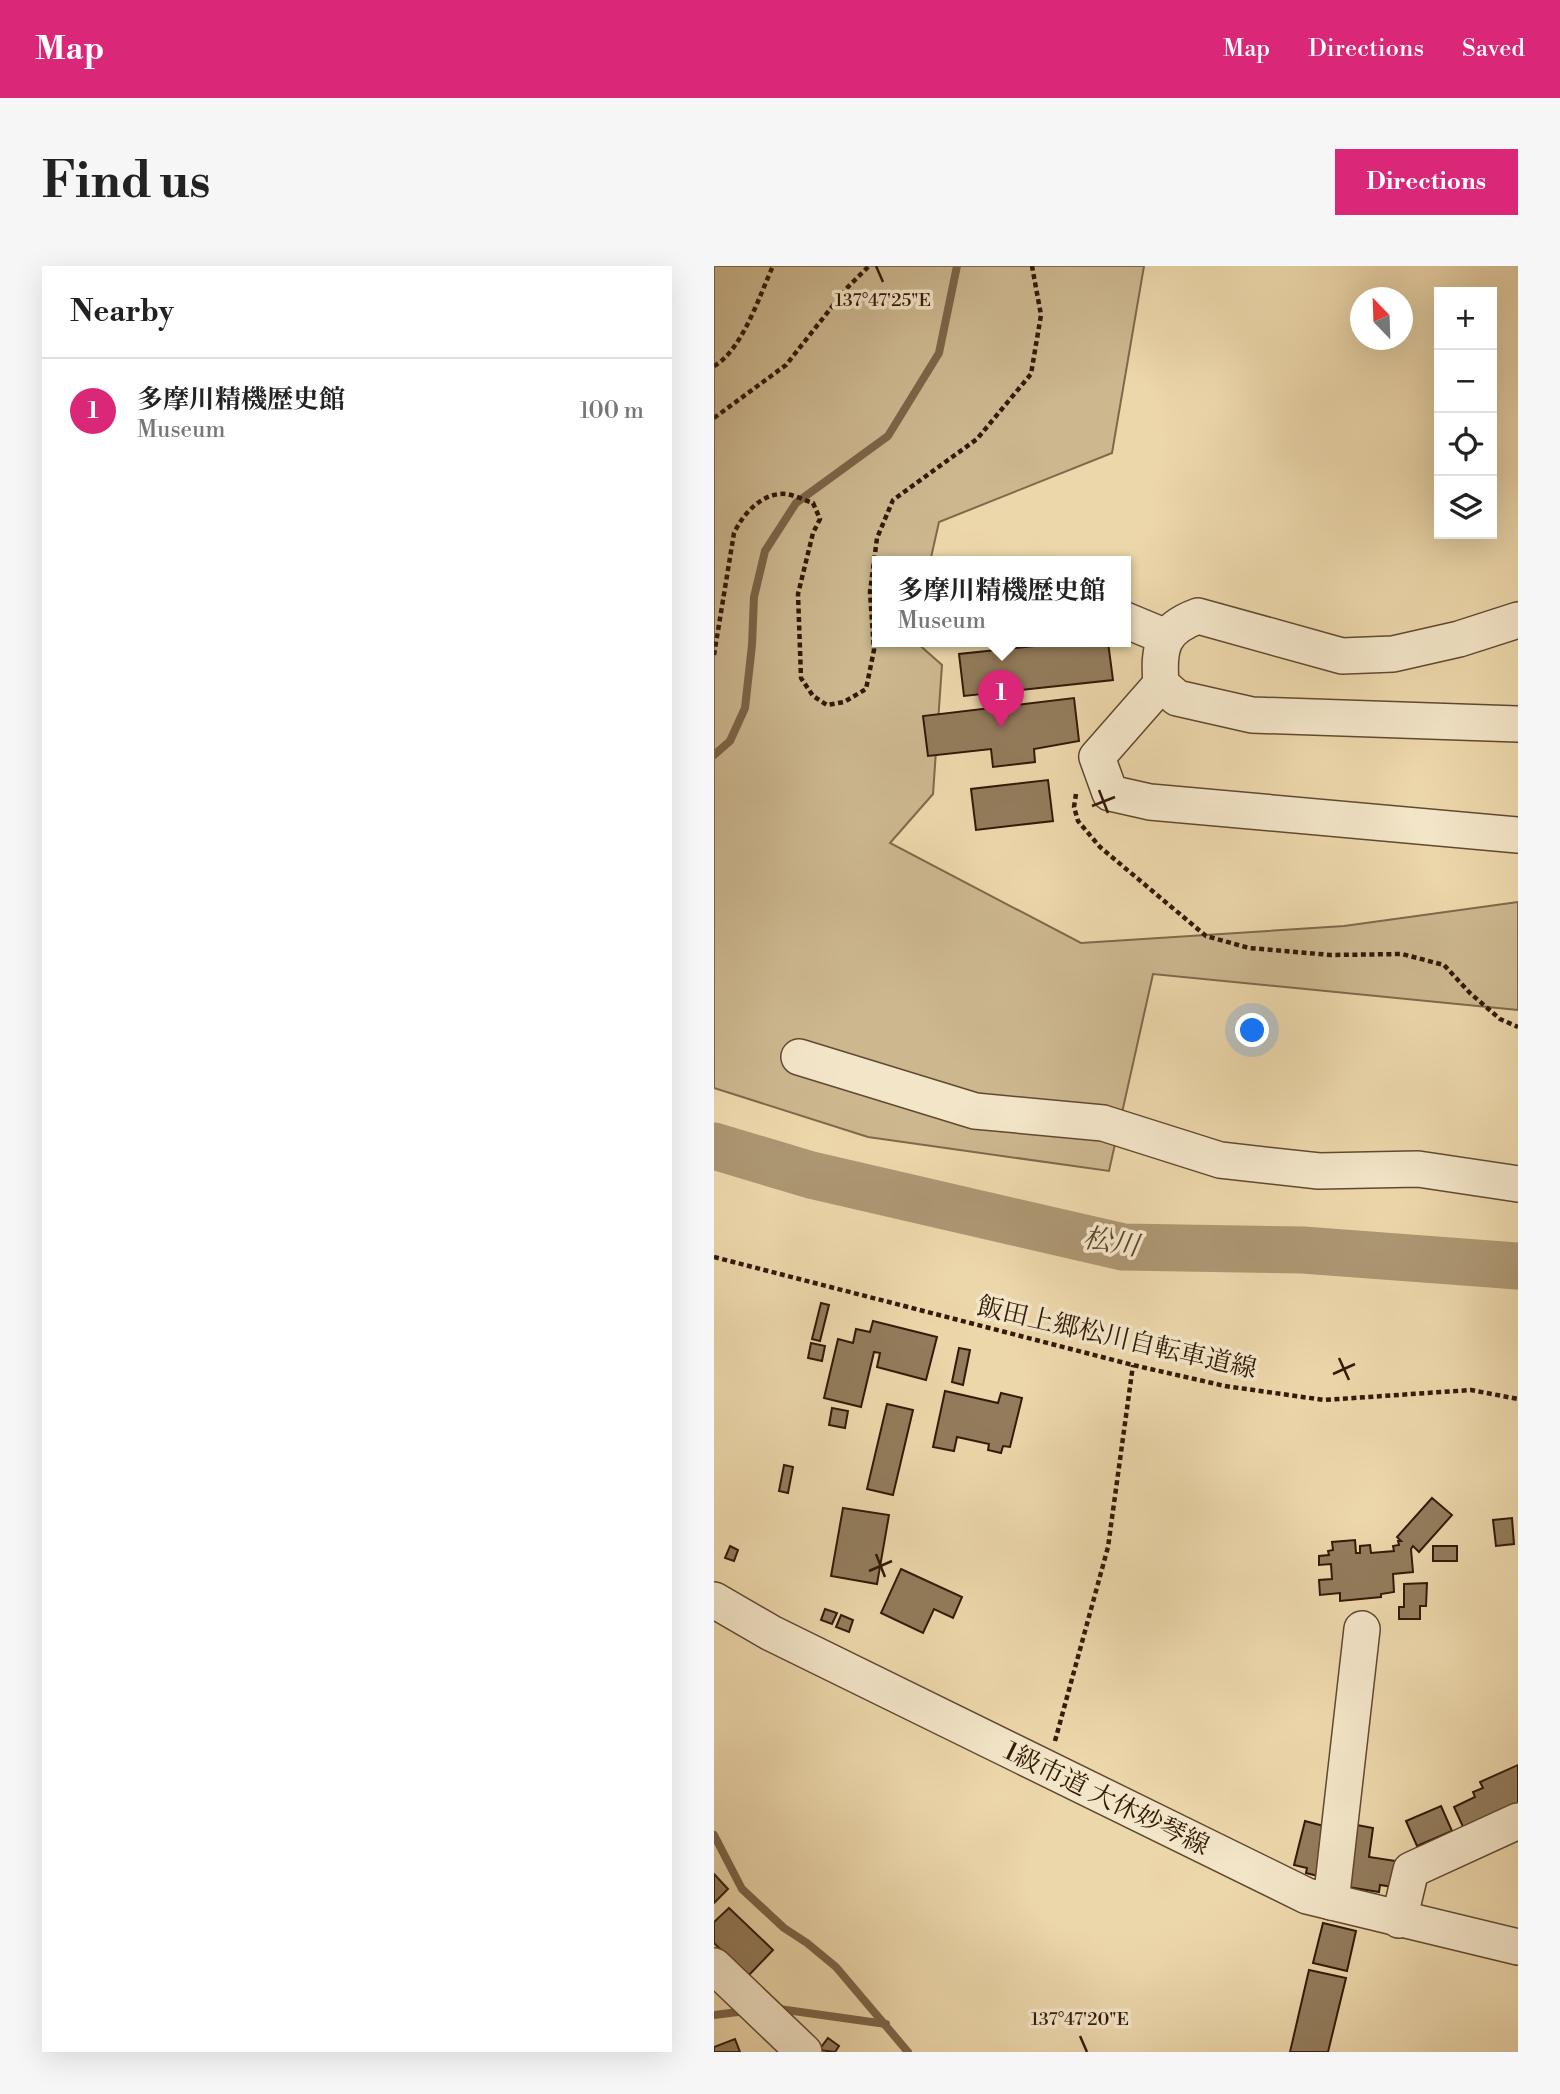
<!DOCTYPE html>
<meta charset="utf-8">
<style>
:root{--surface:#fff;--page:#f6f6f6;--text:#222;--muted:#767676;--line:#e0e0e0;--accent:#db2777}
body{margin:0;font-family:"Libre Bodoni","Noto Serif JP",serif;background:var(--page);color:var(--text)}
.controls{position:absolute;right:21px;top:21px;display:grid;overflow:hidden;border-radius:0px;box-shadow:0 7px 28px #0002}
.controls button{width:63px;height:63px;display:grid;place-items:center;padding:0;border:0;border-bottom:2px solid var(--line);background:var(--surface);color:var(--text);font:35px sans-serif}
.compass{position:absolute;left:636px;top:21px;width:63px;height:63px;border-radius:50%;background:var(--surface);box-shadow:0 7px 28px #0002;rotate:337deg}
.you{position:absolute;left:539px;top:765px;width:24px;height:24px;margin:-18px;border:5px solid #fff;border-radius:50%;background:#1a73e8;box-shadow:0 0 0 10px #1a73e833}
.badge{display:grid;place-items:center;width:46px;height:46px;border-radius:50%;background:var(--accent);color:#fff;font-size:23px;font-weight:700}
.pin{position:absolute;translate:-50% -58px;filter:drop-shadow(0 2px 4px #0008)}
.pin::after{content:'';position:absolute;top:37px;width:24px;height:21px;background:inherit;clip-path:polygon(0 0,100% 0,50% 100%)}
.popup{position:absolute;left:158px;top:290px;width:259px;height:91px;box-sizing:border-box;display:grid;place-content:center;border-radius:0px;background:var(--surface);filter:drop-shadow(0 2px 5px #0005);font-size:23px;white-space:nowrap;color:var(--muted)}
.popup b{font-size:26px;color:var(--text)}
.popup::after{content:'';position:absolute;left:50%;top:100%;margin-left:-14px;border:14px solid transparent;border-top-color:var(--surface)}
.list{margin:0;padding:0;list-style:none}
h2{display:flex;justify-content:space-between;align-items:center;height:91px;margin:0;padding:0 28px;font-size:30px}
h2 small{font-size:23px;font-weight:400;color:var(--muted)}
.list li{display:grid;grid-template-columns:46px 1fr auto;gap:21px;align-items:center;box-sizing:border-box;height:105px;padding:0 28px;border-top:2px solid var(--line)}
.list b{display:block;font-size:26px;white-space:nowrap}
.list p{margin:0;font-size:23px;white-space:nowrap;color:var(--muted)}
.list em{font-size:23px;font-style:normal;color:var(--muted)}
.icon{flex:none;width:38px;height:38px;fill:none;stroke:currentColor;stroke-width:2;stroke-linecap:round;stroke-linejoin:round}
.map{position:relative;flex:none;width:804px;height:1786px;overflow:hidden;border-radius:0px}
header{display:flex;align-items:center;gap:42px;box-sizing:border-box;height:98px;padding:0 35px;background:var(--accent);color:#fff}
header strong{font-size:33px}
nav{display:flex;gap:38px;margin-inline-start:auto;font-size:24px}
.intro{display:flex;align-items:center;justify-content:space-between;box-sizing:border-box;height:168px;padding:0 42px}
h1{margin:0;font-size:49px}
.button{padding:18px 32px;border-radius:0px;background:var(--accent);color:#fff;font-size:24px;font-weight:700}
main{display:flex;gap:42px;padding:0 42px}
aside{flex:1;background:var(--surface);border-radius:0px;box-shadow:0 7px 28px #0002}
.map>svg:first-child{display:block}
</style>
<header>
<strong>Map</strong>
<nav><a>Map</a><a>Directions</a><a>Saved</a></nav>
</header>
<div class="intro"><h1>Find us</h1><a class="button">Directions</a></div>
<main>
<aside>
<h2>Nearby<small></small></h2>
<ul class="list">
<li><span class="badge">1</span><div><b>多摩川精機歴史館</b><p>Museum</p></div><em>100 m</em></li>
</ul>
</aside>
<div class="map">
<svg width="804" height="1786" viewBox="0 0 804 1786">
<rect width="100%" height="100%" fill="#ecd7ab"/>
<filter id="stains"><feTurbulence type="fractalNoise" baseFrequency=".00286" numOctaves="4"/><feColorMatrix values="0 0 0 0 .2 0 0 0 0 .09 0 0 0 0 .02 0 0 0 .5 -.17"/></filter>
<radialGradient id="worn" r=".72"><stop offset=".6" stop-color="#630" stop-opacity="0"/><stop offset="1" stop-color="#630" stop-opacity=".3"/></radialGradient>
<path fill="#ccb78f" stroke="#7f684b" stroke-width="2" d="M0,0H430L398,187L225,256L216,296H163V376H202L228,399L219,528L176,577L367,677L630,660L804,636V744L439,708L395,905L154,871L0,822Z"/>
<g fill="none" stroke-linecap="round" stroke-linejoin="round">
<g stroke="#7c6548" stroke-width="8">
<path d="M0,489L16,475L31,442L38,379L40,331L51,285L82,237L174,170L225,87L243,0"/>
<path d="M0,1569L28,1623L70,1662L93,1677L122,1701L194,1786"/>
<path d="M58,1742L172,1758"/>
<path d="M0,1749L32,1745"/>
</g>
<path stroke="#ad9773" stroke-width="47" d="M0,880L97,909L409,981L589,984L804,1000"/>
</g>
<g fill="#937c5c" stroke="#321a07" stroke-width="2">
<path d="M358,376H394L399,414L250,430L245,388Z"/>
<path d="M360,432L365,475L320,483L321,496L279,501L277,483L214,490L209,450Z"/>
<path d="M334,514L339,555L262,564L257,523Z"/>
<path d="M107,1037L115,1039L106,1075L98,1073Z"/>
<path d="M159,1055L223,1071L212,1114L163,1101L166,1087L160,1086L147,1141L110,1132L124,1073L139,1077L142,1063L156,1066Z"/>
<path d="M97,1077L111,1080L108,1095L94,1092Z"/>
<path d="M245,1082L256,1084L249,1119L238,1116Z"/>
<path d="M231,1125L284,1137L287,1127L308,1132L296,1181L289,1180L287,1187L274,1184L275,1178L243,1171L240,1185L219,1181Z"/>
<path d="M173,1138L199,1144L179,1229L153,1223Z"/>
<path d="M118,1142L134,1145L131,1162L115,1159Z"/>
<path d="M70,1199L79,1201L74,1227L65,1225Z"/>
<path d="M718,1232L738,1249L705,1286L699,1280L697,1283L699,1306L679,1308L680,1326L667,1328V1331L626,1335V1327L606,1329L605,1314L618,1313L617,1298L605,1299V1290L615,1289L614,1285L619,1284L618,1276L641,1274L642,1287H646V1280L656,1279L657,1287L680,1285L679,1280L685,1279L684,1275H687L683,1271Z"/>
<path d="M129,1242L175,1249L163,1318L117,1310Z"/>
<path d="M798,1252L800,1278L782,1280L779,1254Z"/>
<path d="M16,1280L24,1284L20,1295L11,1292Z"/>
<rect x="719" y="1280" width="24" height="15"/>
<path d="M187,1303L248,1331L239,1352L220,1343L209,1367L167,1347Z"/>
<path d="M713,1317L712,1340H706V1353H685V1341H690V1318Z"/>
<path d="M111,1343L123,1347L118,1358L107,1354Z"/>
<path d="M127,1349L139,1354L135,1366L122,1361Z"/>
<path d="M804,1499V1538L750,1563L740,1541L761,1531L759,1526L769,1522L766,1516Z"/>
<path d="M727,1540L738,1565L703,1580L692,1555Z"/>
<path d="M591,1555L621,1563L604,1610L592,1607L593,1602L580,1599Z"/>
<path d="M643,1559L659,1562L655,1591L682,1595L679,1621L666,1619L665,1626L634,1621Z"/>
<path d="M0,1608L14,1623L0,1637Z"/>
<path d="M15,1642L59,1684L34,1710L0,1677V1656Z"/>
<path d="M609,1657L642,1665L633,1705L599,1697Z"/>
<path d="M595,1704L632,1712L614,1786H576Z"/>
<path d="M114,1772L125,1780L121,1786L105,1784Z"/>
<path d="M21,1773L26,1786H0V1781Z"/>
</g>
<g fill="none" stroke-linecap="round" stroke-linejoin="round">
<g stroke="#604930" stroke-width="38">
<g id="minor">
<path d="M411,354L452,371"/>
<path d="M804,354L745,373L679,388L628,390L484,350C448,363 444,381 447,418L463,432L538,449L804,458"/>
<path d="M447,418L383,491L396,527L436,536L804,569"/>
<path d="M85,791L261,845L389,857L506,894L605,905L704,903L804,918"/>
<path d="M0,1334L57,1367L593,1630L804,1681"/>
<path d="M617,1636L648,1363"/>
<path d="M685,1654L697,1604L804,1555"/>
<path d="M0,1700L90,1786"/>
</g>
</g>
<g stroke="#321a07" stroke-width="4.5" stroke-dasharray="5 3.5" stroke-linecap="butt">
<path d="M0,100C28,85 46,28 59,0"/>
<path d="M0,152L72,99L132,23L155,0"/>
<path d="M0,389L20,267C29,248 48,226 72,228C80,229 90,234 99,237L106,253L99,267L84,328L87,412L99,430L113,439L130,436L152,423L160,384L156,326L163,272L179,234L263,173L317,108L327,49L318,0"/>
<path d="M362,528L360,541L364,555L386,581L492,670L535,682L617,689L688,688L730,699L756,727L786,753L804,761"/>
<path d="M0,991L419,1099L511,1120L610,1134L757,1124L804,1133"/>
<path d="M341,1475L394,1281L419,1099"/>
</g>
<use href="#minor" stroke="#f3e5c8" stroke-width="35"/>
</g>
<path fill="none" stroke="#321a07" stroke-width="2.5" d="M162,0L169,16M385,524L394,547M378,540L401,531M625,1092L635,1114M619,1108L641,1098M162,1288L171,1311M155,1305L178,1295M366,1770L373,1786"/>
<g text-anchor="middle" stroke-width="7" stroke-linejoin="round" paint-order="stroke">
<g font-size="26" fill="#321a07" stroke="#f3e5c8">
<text transform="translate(403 1071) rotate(13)" y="9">飯田上郷松川自転車道線</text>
<text transform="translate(393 1532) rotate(26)" y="9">1級市道 大休妙琴線</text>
</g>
<g font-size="28" font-style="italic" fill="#5d462d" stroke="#f3e5c8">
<text transform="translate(397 975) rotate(9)" y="10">松川</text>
</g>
</g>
<g font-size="18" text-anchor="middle" fill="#321a07" stroke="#f3e5c8" stroke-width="7" stroke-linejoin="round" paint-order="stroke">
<text x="169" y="40">137°47'25"E</text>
<text x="366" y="1759">137°47'20"E</text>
</g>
<rect width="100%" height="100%" filter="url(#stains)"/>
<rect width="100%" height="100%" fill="url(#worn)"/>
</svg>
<div class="controls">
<button>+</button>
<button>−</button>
<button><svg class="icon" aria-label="locate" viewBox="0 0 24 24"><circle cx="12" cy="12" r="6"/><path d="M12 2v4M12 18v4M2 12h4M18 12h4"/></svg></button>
<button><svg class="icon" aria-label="layers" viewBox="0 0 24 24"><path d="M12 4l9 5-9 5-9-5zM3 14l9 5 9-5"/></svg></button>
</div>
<svg class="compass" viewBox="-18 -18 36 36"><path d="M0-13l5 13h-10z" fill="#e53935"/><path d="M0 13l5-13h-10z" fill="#767676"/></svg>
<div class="you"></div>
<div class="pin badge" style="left:287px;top:462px">1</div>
<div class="popup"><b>多摩川精機歴史館</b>Museum</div>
</div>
</main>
